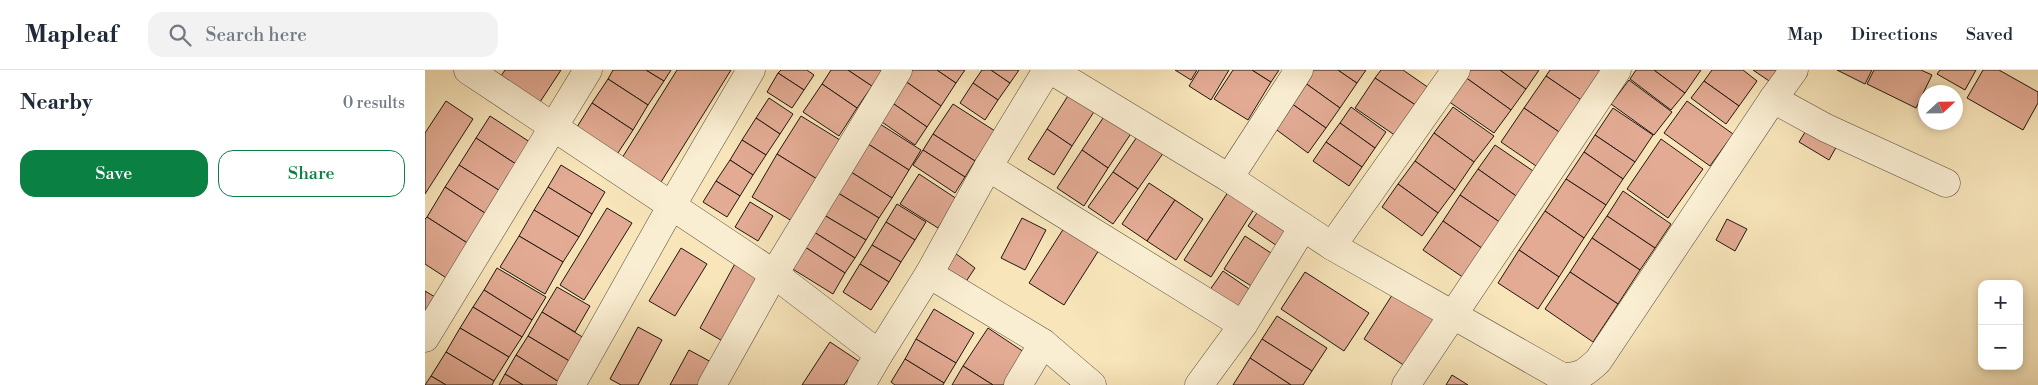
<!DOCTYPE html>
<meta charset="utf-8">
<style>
:root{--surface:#fff;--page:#f2f2f3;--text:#1f2937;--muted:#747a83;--line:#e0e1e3;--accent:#0b8043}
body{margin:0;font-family:"Libre Bodoni",serif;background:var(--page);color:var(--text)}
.controls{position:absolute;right:15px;bottom:15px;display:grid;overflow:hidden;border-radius:10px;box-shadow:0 2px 8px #0003}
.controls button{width:45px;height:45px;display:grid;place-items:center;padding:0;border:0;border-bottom:1px solid var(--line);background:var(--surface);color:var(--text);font:25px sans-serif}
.compass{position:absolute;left:1493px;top:15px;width:45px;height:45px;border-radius:50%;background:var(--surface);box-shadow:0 2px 8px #0003;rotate:68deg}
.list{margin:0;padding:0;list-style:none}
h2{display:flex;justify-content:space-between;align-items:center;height:65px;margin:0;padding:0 20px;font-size:21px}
h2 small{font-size:16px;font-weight:400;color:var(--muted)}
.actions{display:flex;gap:10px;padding:15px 20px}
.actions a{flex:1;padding:11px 0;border:1px solid var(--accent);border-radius:15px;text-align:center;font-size:18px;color:var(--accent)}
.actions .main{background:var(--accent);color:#fff}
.icon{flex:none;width:28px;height:28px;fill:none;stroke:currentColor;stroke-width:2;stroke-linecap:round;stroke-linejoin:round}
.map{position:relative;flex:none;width:1613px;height:315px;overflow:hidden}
header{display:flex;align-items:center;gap:30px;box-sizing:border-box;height:70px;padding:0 25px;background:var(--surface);border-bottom:1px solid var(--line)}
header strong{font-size:24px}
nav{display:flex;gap:28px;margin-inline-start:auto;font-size:18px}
.search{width:350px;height:45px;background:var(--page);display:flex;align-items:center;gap:12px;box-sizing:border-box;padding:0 18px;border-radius:15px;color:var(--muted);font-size:19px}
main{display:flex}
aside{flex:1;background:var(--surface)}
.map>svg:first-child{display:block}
</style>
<header>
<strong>Mapleaf</strong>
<div class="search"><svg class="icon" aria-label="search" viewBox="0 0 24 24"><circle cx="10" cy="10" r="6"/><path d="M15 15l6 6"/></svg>Search here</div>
<nav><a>Map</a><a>Directions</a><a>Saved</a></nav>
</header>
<main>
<aside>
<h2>Nearby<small>0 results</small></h2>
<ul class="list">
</ul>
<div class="actions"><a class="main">Save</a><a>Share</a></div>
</aside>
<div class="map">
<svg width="1613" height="315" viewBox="0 0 1613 315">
<rect width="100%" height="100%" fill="#f8e5ba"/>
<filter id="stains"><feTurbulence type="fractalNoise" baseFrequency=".004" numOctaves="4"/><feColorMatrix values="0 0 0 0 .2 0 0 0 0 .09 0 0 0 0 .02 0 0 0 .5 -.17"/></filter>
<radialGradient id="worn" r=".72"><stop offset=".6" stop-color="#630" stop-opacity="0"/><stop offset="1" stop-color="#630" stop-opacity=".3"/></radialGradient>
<g fill="#e3ab94" stroke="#1f170e">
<path d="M80,0H136L115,32L76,6Z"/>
<path d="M188,0H221L239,11L223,35L183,9Z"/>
<path d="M221,0H246L239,11Z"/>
<path d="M252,0H306L236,112L197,88Z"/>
<path d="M356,0H382L389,5L379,20L353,3Z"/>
<path d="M406,0H423L447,16L432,38L397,14Z"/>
<path d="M423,0H458L447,16Z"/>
<path d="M487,0H512L531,13L516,36L480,11Z"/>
<path d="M512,0H540L531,13Z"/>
<path d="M557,0H566L585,13L573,30L548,13Z"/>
<path d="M566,0H594L585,13Z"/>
<path d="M750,0H772L766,10Z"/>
<path d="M774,0H804L786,30L764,16Z"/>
<path d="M808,0H827L846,12L823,50L789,29Z"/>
<path d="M827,0H854L846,12Z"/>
<path d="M884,0H913L932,13L915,38L876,10Z"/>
<path d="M913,0H941L932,13Z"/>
<path d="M956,0H978L1004,18L992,36L950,8Z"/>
<path d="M1045,0H1075L1101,19L1086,40L1040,7Z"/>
<path d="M1075,0H1114L1101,19Z"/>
<path d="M1125,0H1180L1162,34L1121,6Z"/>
<path d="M1211,0H1229L1260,23L1246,40L1205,9Z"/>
<path d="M1229,0H1276L1260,23Z"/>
<path d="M1287,0H1318L1332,11L1314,36L1279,11Z"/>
<path d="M1328,0H1355L1347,13Z"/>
<path d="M1412,0H1447L1440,14Z"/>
<path d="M1449,0H1496L1507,5L1491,38L1442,14Z"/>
<path d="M1515,0H1551L1540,20L1512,4Z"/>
<path d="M1558,0H1574L1613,22V33L1598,60L1542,28Z"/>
<path d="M353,3L379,20L367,38L342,22Z"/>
<path d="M1121,6L1162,34L1140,66L1099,38Z"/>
<path d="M1040,7L1086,40L1069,63L1023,31Z"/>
<path d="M950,8L992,36L971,66L930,38Z"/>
<path d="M183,9L223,35L208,60L167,33Z"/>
<path d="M876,10L915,38L901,58L863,31Z"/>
<path d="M1204,10L1247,42L1229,65L1186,34Z"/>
<path d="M480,11L516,36L502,57L466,32Z"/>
<path d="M1279,11L1314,36L1301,54L1266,28Z"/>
<path d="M548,13L573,30L560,50L535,33Z"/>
<path d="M397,14L432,38L414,66L378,42Z"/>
<path d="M646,21L672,37L647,76L622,59Z"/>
<path d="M344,28L368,44L355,64L331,48Z"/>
<path d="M21,31L48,49L0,124V63Z"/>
<path d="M863,31L901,58L883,83L845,55Z"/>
<path d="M1262,31L1308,64L1285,96L1239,63Z"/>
<path d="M466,32L502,57L490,75L454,50Z"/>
<path d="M167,33L208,60L187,92L147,65Z"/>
<path d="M528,34L570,61L550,91L508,64Z"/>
<path d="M926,37L961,62L950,78L915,53Z"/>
<path d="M1028,37L1069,66L1049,92L1009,63Z"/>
<path d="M1099,38L1140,66L1117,100L1076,72Z"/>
<path d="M1188,38L1228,65L1210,92L1170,65Z"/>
<path d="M680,45L707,62L683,98L657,80Z"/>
<path d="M65,46L111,76L97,98L51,68Z"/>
<path d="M376,46L415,70L392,109L352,84Z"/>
<path d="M331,48L355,64L341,85L317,70Z"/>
<path d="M915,53L950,78L937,97L901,72Z"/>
<path d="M455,54L496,80L484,100L443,74Z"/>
<path d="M1385,54L1414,72L1404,90L1374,72Z"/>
<path d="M622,59L647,76L629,105L603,89Z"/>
<path d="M1009,63L1049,92L1030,120L990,91Z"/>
<path d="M508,64L550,91L540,107L498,80Z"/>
<path d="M714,64L739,82L713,119L688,102Z"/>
<path d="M1170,65L1210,92L1198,109L1159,82Z"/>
<path d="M51,68L97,98L80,124L34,95Z"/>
<path d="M1236,69L1278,99L1243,148L1202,119Z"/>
<path d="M317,70L341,85L328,105L305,90Z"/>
<path d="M901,72L937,97L924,116L888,91Z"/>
<path d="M443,74L484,100L467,128L426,102Z"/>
<path d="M1070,75L1111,103L1094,128L1053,99Z"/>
<path d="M498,80L540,107L530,123L488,95Z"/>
<path d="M657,80L683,98L659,136L632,118Z"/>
<path d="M1159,82L1198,109L1181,135L1141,109Z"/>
<path d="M352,84L392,109L367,151L327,127Z"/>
<path d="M305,90L328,105L315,126L291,111Z"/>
<path d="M990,91L1030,120L1013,143L973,114Z"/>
<path d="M34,95L80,124L66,147L20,117Z"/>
<path d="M136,95L180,122L167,144L123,117Z"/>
<path d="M1053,99L1094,128L1076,153L1035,125Z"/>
<path d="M426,102L467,128L454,148L413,123Z"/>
<path d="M688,102L713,119L688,154L663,137Z"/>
<path d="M494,104L532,129L513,158L475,134Z"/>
<path d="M1141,109L1181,135L1159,168L1120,141Z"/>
<path d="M291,111L315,126L302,147L278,132Z"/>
<path d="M724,113L750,130L722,171L697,154Z"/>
<path d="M973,114L1013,143L997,166L957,137Z"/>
<path d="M20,117L66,147L47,176L2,147Z"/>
<path d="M123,117L167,144L154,167L109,140Z"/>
<path d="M805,119L831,136L786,207L759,190Z"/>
<path d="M1198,121L1246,154L1230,178L1182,146Z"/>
<path d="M413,123L454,148L441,170L399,145Z"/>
<path d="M1035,125L1076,153L1058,179L1018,151Z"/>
<path d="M750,130L778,149L751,190L722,171Z"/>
<path d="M325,132L348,146L333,171L310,157Z"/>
<path d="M472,134L501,152L490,170L461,152Z"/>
<path d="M838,134L874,157L858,180L823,156Z"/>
<path d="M182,138L207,153L159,230L135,215Z"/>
<path d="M109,140L154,167L138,192L94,166Z"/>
<path d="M1120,141L1159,168L1134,207L1094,180Z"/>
<path d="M399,145L441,170L430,188L389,162Z"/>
<path d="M1182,146L1230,178L1215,200L1167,168Z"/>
<path d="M2,147L47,176L26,211L0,194V149Z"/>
<path d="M597,148L621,160L600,200L576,188Z"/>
<path d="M1302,149L1322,159L1310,181L1291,170Z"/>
<path d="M1018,151L1058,179L1039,208L998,180Z"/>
<path d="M461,152L490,170L476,192L447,175Z"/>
<path d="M639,158L674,180L639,235L604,213Z"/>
<path d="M389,162L430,188L420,203L380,177Z"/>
<path d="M94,166L138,192L120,224L75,197Z"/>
<path d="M820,166L849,185L828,217L799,199Z"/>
<path d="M1167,168L1215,200L1193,234L1145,202Z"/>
<path d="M447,175L476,192L464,212L435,194Z"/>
<path d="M380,177L420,203L408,224L366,198Z"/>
<path d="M256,178L282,194L250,246L224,231Z"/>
<path d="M1094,180L1134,207L1113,239L1073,213Z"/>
<path d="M530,183L550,198L540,213L520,197Z"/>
<path d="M312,190L338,205L301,273L275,258Z"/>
<path d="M435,194L464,212L446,240L418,222Z"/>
<path d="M72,198L121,227L107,250L59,220Z"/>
<path d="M798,201L830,223L814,247L782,224Z"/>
<path d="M880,202L944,243L919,281L856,239Z"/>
<path d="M1145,202L1193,234L1168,272L1120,239Z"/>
<path d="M132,217L165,236L150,262L117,242Z"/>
<path d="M971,219L1016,248L983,298L939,269Z"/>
<path d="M59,220L107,250L97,267L48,237Z"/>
<path d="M0,221L10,227L0,245Z"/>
<path d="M48,237L97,267L84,287L35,258Z"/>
<path d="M509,239L549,263L531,293L491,269Z"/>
<path d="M117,242L159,268L146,292L103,266Z"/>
<path d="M852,246L902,278L887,301L837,269Z"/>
<path d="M213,257L237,270L213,315H196L185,309Z"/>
<path d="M35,258L84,287L69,311L21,282Z"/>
<path d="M563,258L602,284L583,315H568L538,296Z"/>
<path d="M103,266L146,292L134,312L91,285Z"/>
<path d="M491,269L531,293L519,313L480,289Z"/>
<path d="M837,269L887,301L878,315H866L825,288Z"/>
<path d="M405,272L435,292L419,315H377Z"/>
<path d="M264,280L288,293L276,315H245Z"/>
<path d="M21,282L69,311L67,315H21L6,306Z"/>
<path d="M91,285L134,312L132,315H98L80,304Z"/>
<path d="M825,288L866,315H808Z"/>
<path d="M480,289L519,313L518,315H470L466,312Z"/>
<path d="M538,296L568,315H527Z"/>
<path d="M80,304L98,315H74Z"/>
<path d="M1027,305L1043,315H1021Z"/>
<path d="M6,306L21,315H0Z"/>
</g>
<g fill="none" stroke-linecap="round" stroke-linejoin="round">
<g stroke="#554a39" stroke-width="29">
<g id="minor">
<path d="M43,0L349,204L454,284L504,204L563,97L622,0"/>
<path d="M626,0L804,108L907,176L1137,307C1156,307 1160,303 1173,291L1348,29L1369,0"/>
<path d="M1348,29L1401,58L1521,113"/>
<path d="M563,97L818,255"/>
<path d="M804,108L874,0"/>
<path d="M907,176L1031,0"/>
<path d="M504,204L618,273L667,315"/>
<path d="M0,268L163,0"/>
<path d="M146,315L247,135L326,0"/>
<path d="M287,315L349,204L473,0"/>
<path d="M436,315L454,284"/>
<path d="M593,315L618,273"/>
<path d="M774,315L818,255L878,157"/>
<path d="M981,315L1192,0"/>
</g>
</g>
<use href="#minor" stroke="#faeed2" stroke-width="28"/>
</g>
<rect width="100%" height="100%" filter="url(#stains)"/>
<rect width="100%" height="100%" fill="url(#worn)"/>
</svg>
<div class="controls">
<button>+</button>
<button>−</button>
</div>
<svg class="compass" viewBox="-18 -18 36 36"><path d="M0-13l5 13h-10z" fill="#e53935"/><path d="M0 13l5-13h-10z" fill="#747a83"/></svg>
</div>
</main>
